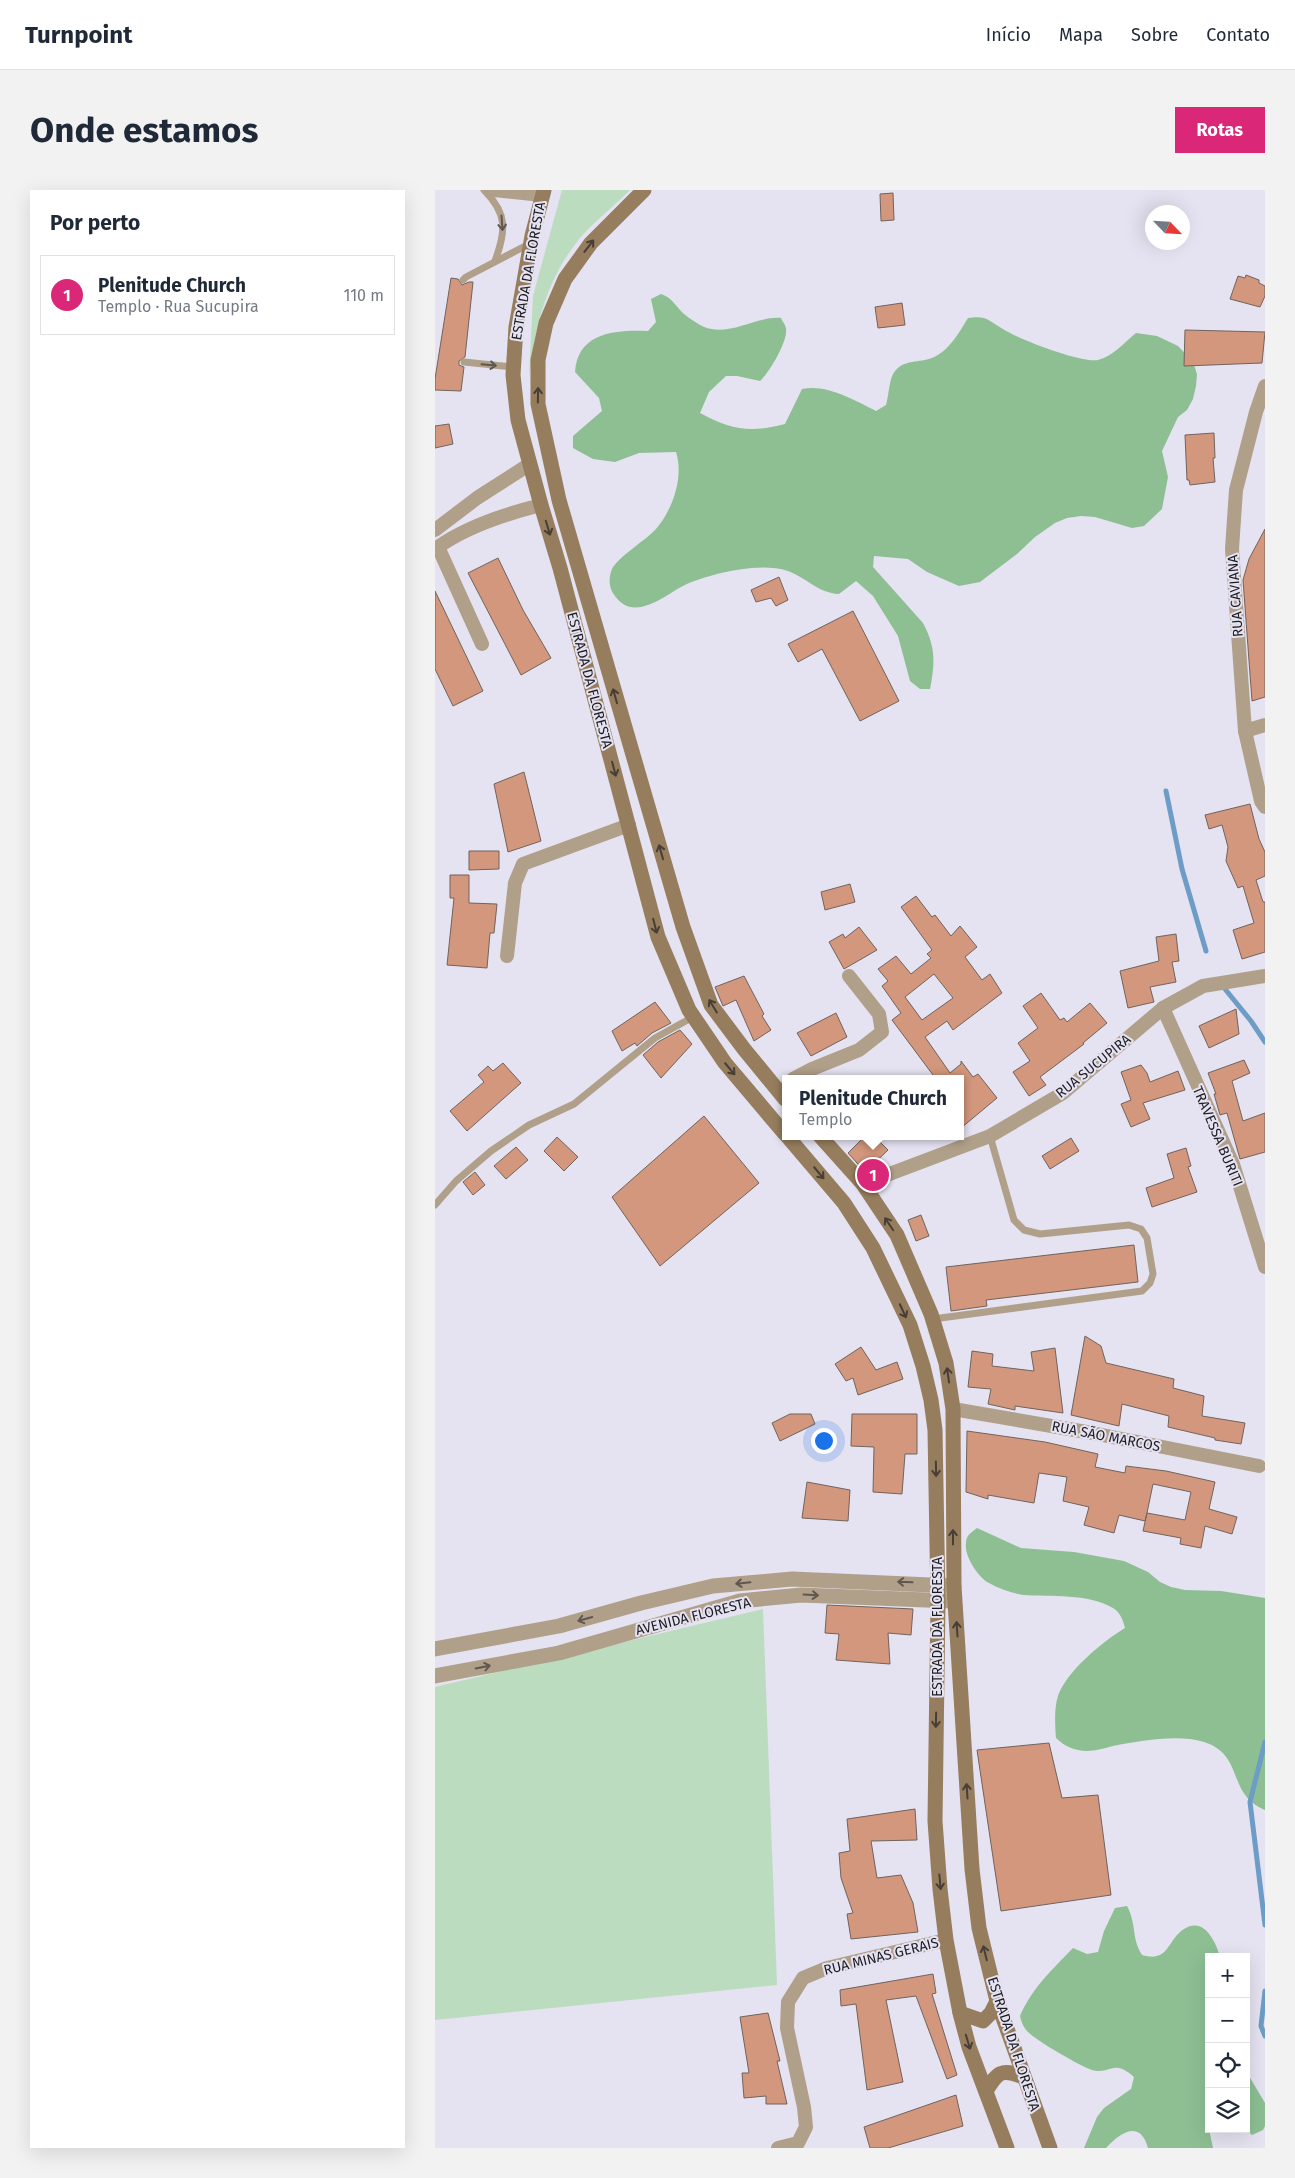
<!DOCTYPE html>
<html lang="pt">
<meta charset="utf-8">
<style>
:root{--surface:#fff;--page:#f2f2f3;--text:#1f2937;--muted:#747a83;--line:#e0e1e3;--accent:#db2777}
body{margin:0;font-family:"Fira Sans",sans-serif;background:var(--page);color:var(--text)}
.controls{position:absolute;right:15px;bottom:15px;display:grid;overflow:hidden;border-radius:0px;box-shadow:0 5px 20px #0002}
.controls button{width:45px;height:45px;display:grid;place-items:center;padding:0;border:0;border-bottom:1px solid var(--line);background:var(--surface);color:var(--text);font:25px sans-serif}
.compass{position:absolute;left:710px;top:15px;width:45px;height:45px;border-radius:50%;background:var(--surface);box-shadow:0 5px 20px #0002;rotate:115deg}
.you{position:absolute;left:388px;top:1250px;width:18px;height:18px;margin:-12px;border:4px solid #fff;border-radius:50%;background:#1a73e8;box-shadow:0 0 0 8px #1a73e833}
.badge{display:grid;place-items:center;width:32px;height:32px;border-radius:50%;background:var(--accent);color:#fff;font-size:16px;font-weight:700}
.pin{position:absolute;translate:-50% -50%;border:2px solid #fff;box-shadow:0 1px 5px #0006}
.popup{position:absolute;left:347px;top:885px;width:182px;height:65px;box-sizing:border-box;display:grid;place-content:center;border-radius:0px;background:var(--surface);filter:drop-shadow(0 1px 4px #0005);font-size:16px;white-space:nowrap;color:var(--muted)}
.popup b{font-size:19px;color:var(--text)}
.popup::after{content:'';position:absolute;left:50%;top:100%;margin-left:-10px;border:10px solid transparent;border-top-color:var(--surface)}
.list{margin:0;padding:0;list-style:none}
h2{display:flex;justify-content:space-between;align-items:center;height:65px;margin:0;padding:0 20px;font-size:21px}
h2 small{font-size:16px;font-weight:400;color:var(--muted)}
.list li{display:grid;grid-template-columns:32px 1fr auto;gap:15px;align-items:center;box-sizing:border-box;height:80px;margin:0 10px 10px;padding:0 10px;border:1px solid var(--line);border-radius:0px}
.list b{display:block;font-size:19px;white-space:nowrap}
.list p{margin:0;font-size:16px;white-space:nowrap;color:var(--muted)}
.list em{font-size:16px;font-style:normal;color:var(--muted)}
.icon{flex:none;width:28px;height:28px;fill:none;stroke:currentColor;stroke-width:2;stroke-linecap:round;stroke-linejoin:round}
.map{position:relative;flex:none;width:830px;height:1958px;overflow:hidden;border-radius:0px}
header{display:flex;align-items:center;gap:30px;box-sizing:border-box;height:70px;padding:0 25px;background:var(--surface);border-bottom:1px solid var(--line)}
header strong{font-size:24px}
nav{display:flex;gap:28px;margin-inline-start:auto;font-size:18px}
.intro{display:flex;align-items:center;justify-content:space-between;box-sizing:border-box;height:120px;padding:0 30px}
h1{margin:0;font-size:35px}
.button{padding:12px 22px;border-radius:0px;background:var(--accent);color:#fff;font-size:18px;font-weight:700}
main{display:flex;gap:30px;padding:0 30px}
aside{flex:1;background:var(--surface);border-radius:0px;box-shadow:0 5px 20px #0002}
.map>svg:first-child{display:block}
</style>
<header>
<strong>Turnpoint</strong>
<nav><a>Início</a><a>Mapa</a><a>Sobre</a><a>Contato</a></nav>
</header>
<div class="intro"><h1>Onde estamos</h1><a class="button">Rotas</a></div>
<main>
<aside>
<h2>Por perto<small></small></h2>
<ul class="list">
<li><span class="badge">1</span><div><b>Plenitude Church</b><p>Templo · Rua Sucupira</p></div><em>110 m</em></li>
</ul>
</aside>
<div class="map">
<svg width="830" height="1958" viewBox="0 0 830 1958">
<rect width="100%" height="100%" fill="#e5e2f1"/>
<g fill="#bcdcbf">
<path d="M127,0H195C179,16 160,31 145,48C111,89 100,137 94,189L98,106Z"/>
<path d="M328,1419L342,1795L0,1830V1497Z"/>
</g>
<g fill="#8dbf93">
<path d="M226,104C238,108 241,117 249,124C255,129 263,134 269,137C295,147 320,126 346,128C347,131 351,135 351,139C353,151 334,183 325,191L302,186H291L274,202L265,223C296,240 315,243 350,234L367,199C392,194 419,210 441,221L451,215C454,205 454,188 460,181C470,169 484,173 497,168C515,160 523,144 533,128C551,125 553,130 568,139C583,149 646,173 663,170C677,167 690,152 701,143L722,146L743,156L758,172L762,184L761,196L758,209L752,220L743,227L727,261L733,287L727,319L709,336L697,338L660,327L646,326L632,328L620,333L600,347L582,364L545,392L524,396L492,382L473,369L439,366L438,377L488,433C501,457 500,474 495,499H485L475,491L463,446L438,406L421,391L404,404C383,403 372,388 353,381C331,374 304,379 282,384C271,387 257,391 246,397C225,409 196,433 178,403C173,396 174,384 178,377C187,364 210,351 221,339C238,319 249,287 241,262L204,263L180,272L158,269L138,258V246L167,221L164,208L140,182C143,142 180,140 213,141L221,132L216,109Z"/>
<path d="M542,1338L586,1358L639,1362L689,1371L713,1382L725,1392L736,1397L750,1400L786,1401L830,1408V1620C791,1604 810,1565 769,1552C742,1544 706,1551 678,1556C670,1558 660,1561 652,1561C640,1561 629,1556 621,1548C620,1535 619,1518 623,1506C631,1482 668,1451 690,1438C688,1430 685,1422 678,1418C653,1403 616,1407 588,1405C577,1403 564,1399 554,1393C543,1387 529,1366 531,1353C531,1345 537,1342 542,1338Z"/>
<path d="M692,1716C702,1735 696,1747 707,1765C734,1773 732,1750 749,1739C769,1726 781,1752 785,1767H774V1939L778,1958H713C705,1929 685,1943 671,1958H649L662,1927L669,1918L696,1899L699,1887C678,1868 676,1885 657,1880C645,1876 598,1849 591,1840C588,1836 586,1831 585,1826C597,1798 617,1780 638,1758L652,1764L663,1762L669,1741L680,1718Z"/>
<path d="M811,1881L830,1913V1936L828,1940L817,1945L810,1939Z"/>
</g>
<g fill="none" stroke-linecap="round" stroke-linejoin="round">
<g stroke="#6d9cc6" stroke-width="5">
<path d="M731,601L747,679L771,761"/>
<path d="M790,799L816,831L830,852"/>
<path d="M830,1552L815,1612L830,1735"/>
<path d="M830,1801L826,1836L830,1846"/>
</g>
</g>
<g fill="#d2977c" stroke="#71635d" fill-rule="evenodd">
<path d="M458,3L459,30L446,31L445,4Z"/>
<path d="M811,85L824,90V93L830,96V106L825,117L795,109L803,86L810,88Z"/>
<path d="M16,88L23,89L27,95L34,92H38L30,167L24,171V175L29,177L26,201L0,200V189Z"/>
<path d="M467,113L470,135L443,138L440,117Z"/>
<path d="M750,140L830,142L827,173L749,176Z"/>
<path d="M14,234L18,254L0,258V236Z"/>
<path d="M779,243L780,268H778L780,292L755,295L754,290H752L750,245Z"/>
<path d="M830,339V507L817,511L808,390L814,369Z"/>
<path d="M63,368L88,420L116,468L86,485L33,383Z"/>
<path d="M344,387L353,410L341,416L336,408L321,412L316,400Z"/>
<path d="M0,401L48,501L18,516L0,479Z"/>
<path d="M418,421L464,511L425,531L387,459L363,472L353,454Z"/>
<path d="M89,582L106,651L73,662L59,594Z"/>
<path d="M815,614L824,649L830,662V686L821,690L828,712H830V762L807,769L798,740L819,733L808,696L803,698L791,671L793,657L787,635L774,639L770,625Z"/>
<path d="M34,661H64V679L34,680Z"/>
<path d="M15,685H34V713L62,714L59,743H55L52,778L12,775L19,708H15Z"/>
<path d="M415,694L420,712L390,720L386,702Z"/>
<path d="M481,706L497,727L500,725L516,746L525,736L542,757L530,767L547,790L555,784L567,803L518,840L512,831L490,847L515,883L526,874V871L538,887L543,884L562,908L526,938V889H501L457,830L466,823L447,796L453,791L443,779L461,766L476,784L496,768L492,764L497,760L466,717ZM499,784L518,808L487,830L470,807Z"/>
<path d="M424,737L442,760L409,779L394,752L408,744L410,748Z"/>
<path d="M741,744L744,771L737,772L741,792L715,797L719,812L693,818L685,781L724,771L721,747Z"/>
<path d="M309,786L329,824L327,826L336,840L319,851L301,810L288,816L280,797Z"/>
<path d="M606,803L625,830L629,828L632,832L655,813L672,833L648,853L649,854L605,887L611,895L594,906L578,882L595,871L583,853L603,838L588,816Z"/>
<path d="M220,812L236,833L217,843L202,856L200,853L187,861L177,841Z"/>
<path d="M801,819L804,844L774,858L764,836Z"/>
<path d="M401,823L412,847L376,866L362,843Z"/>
<path d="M245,840L257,854L226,888L208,865L223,852Z"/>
<path d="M809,870L815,883L797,891L808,931L830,923V962L805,969L792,923L785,925L779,904H781L773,883Z"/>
<path d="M68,873L86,893L32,941L15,921L49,892L43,885L53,876L58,881Z"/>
<path d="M706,875L712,883L715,892L743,881L750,900L708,913L715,929L696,937L686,914L696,910L686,882Z"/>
<path d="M269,926L324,993L225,1076L177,1007Z"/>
<path d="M430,946H439L453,960L430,982L413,963Z"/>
<path d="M122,947L143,967L129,981L109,961Z"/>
<path d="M636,948L644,961L615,979L607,966Z"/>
<path d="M81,957L93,970L71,989L59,976Z"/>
<path d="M751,958L756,976L753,977L762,1002L717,1017L711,998L739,988L732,964Z"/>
<path d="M40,982L50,995L38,1005L28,992Z"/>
<path d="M486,1025L494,1046L481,1051L473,1030Z"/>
<path d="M699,1055L703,1092L551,1110L552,1116L516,1121L511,1077Z"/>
<path d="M650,1146L666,1156L671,1173L739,1189L738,1198L769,1206L767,1226L810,1233L806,1254L780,1250V1248L733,1237L734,1226L687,1214L684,1236L636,1225Z"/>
<path d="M426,1157L441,1180L462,1172L468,1189L423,1205L418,1188L411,1191L400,1174Z"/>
<path d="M620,1158L628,1223L580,1216V1220L553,1214L556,1199L533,1197L537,1161L558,1164L557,1176L599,1181L596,1162Z"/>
<path d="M355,1224H376L380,1234L345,1251L337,1233Z"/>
<path d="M417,1224H482V1264H470L467,1304L438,1302L439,1257L416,1256Z"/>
<path d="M532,1241L610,1252L663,1264L660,1277L690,1283L691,1276L731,1281L780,1292L774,1319L802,1327L797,1344L770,1336L766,1358L745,1354L746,1348L708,1341L712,1323L710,1331L684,1325L679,1343L649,1335L654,1317L628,1311L632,1287L604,1283L599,1313L553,1305V1309L531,1302ZM718,1294L756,1302L750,1330L712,1323Z"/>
<path d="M372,1292L415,1300L413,1331L367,1328Z"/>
<path d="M392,1415L478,1419L476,1445L453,1443L455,1474L401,1470L404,1444L390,1443Z"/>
<path d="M614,1553L627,1608L663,1605L676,1705L566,1721L542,1560Z"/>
<path d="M480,1619L482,1650L436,1651L442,1688L466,1685L478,1713L483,1742L416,1749L412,1724L418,1723L406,1688L404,1663L415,1661L412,1629Z"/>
<path d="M498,1784L501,1803L497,1804L522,1885L512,1889L481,1806L451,1810L468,1892L432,1900L421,1814L406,1816L405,1800Z"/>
<path d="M333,1823L345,1871H342L352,1914H331V1906L309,1908L307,1883H314L305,1827Z"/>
<path d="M521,1905L528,1936L453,1958H435L429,1937Z"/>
</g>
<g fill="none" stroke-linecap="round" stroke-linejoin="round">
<g stroke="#b09f89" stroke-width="7">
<path d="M49,0C73,24 71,41 60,71"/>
<path d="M28,90L31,87L96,53"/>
<path d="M29,172L78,177"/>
<path d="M0,1015L21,991L56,961L94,935L139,914L220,848L258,827"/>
<path d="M498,1129L707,1101L715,1093L718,1084L712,1048L706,1039L694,1035L605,1044L589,1040L579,1030L555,946"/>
</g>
<g stroke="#b09f89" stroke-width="14">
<path d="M59,0L107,5"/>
<path d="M830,196L821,222L801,300L797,359L810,541L826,611L830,617"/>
<path d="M0,340L42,308L95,274"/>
<path d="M47,454L3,357C33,336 70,324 106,315"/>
<path d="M810,541L830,535"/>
<path d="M72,766L80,693L88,674L194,635"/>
<path d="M728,818L798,974L830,1077"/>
<path d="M358,889L377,879L424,860L447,842L444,824L414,786"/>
<path d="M428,994L555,946L628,903L728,818L768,796L830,786"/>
<path d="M518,1219L657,1243L824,1276"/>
<path d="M343,1958L363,1953L371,1937L369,1917L352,1838L353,1812L368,1788L392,1778L511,1750"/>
</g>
<g stroke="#b09f89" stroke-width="15">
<path d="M0,1459L124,1436L206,1413L278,1396L357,1389L519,1396"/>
<path d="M0,1486L124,1463L305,1411L366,1405L516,1411"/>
</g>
<g stroke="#967d5d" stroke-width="15">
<path d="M109,0L97,46L81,137L78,185L83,230L106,315L125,378L223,747L254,820L290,873L350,944"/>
<path d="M209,0L156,53L130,89L111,133L103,170V214L124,310L248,737L276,815L309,859L350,909"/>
<path d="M352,946L409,1013L438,1058L475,1135L488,1176L496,1210L500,1240L503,1411L500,1631L505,1699L511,1750L525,1823L534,1857L572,1958"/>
<path d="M385,946L428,994L462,1045L496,1124L511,1173L518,1219L519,1396L537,1679L544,1738L562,1811L615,1958"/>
<path d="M525,1823L548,1831L556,1823L562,1811"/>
<path d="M551,1901C563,1882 566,1878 588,1887"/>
</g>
</g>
<defs><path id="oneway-shaft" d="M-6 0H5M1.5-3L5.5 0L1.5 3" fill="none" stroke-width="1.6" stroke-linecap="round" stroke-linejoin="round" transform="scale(1.25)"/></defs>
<g stroke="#5f5750">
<use href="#oneway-shaft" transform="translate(67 33) rotate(86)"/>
<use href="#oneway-shaft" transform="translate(54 175) rotate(5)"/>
<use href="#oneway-shaft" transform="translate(470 1392) rotate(-178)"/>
<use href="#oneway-shaft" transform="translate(308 1393) rotate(174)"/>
<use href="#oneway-shaft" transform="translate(376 1405) rotate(3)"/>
<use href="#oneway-shaft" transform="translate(150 1429) rotate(164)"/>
<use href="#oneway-shaft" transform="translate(48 1477) rotate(-11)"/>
</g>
<g stroke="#473e36">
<use href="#oneway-shaft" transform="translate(154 56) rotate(-52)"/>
<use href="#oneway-shaft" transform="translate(103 205) rotate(-89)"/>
<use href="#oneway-shaft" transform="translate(113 338) rotate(73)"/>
<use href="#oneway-shaft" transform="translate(180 506) rotate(-106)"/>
<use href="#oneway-shaft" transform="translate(179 579) rotate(75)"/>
<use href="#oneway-shaft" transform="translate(226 662) rotate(-106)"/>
<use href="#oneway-shaft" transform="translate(220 736) rotate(76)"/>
<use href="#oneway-shaft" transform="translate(278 816) rotate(-121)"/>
<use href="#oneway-shaft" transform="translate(295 879) rotate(50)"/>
<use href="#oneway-shaft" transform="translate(384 983) rotate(50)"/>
<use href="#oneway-shaft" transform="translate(454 1034) rotate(-124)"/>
<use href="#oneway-shaft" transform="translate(468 1121) rotate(65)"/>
<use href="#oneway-shaft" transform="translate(513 1185) rotate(-98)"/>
<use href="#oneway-shaft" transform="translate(501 1279) rotate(89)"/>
<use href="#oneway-shaft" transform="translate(518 1347) rotate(-90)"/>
<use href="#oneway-shaft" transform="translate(522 1439) rotate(-94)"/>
<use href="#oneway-shaft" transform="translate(501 1530) rotate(91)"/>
<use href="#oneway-shaft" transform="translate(532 1601) rotate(-94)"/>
<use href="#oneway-shaft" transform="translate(505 1692) rotate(85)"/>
<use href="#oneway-shaft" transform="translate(550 1763) rotate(-104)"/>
<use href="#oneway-shaft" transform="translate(533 1852) rotate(73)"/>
</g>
<g text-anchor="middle" stroke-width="4" stroke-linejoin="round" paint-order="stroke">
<g font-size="14" fill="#1d1c21" stroke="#e5e2f1">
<text transform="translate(93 81) rotate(-80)" y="5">ESTRADA DA FLORESTA</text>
<text transform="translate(800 406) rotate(-94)" y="5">RUA CAVIANA</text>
<text transform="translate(155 490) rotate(75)" y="5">ESTRADA DA FLORESTA</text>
<text transform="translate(658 876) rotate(-39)" y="5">RUA SUCUPIRA</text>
<text transform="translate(783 946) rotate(67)" y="5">TRAVESSA BURITI</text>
<text transform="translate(671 1246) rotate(11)" y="5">RUA SÃO MARCOS</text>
<text transform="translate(258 1426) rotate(-14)" y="5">AVENIDA FLORESTA</text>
<text transform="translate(502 1437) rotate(-90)" y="5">ESTRADA DA FLORESTA</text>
<text transform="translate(446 1766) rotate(-14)" y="5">RUA MINAS GERAIS</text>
<text transform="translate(579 1854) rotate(72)" y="5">ESTRADA DA FLORESTA</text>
</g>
</g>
</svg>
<div class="controls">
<button>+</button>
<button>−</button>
<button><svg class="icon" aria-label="locate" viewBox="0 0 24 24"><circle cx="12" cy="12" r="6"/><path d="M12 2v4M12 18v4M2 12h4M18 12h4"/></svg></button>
<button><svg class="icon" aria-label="layers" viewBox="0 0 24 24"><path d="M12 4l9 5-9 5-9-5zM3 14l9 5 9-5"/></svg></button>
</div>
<svg class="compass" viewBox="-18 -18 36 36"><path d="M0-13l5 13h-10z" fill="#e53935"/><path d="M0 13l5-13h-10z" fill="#747a83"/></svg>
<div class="you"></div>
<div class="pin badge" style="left:438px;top:985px">1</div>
<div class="popup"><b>Plenitude Church</b>Templo</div>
</div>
</main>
